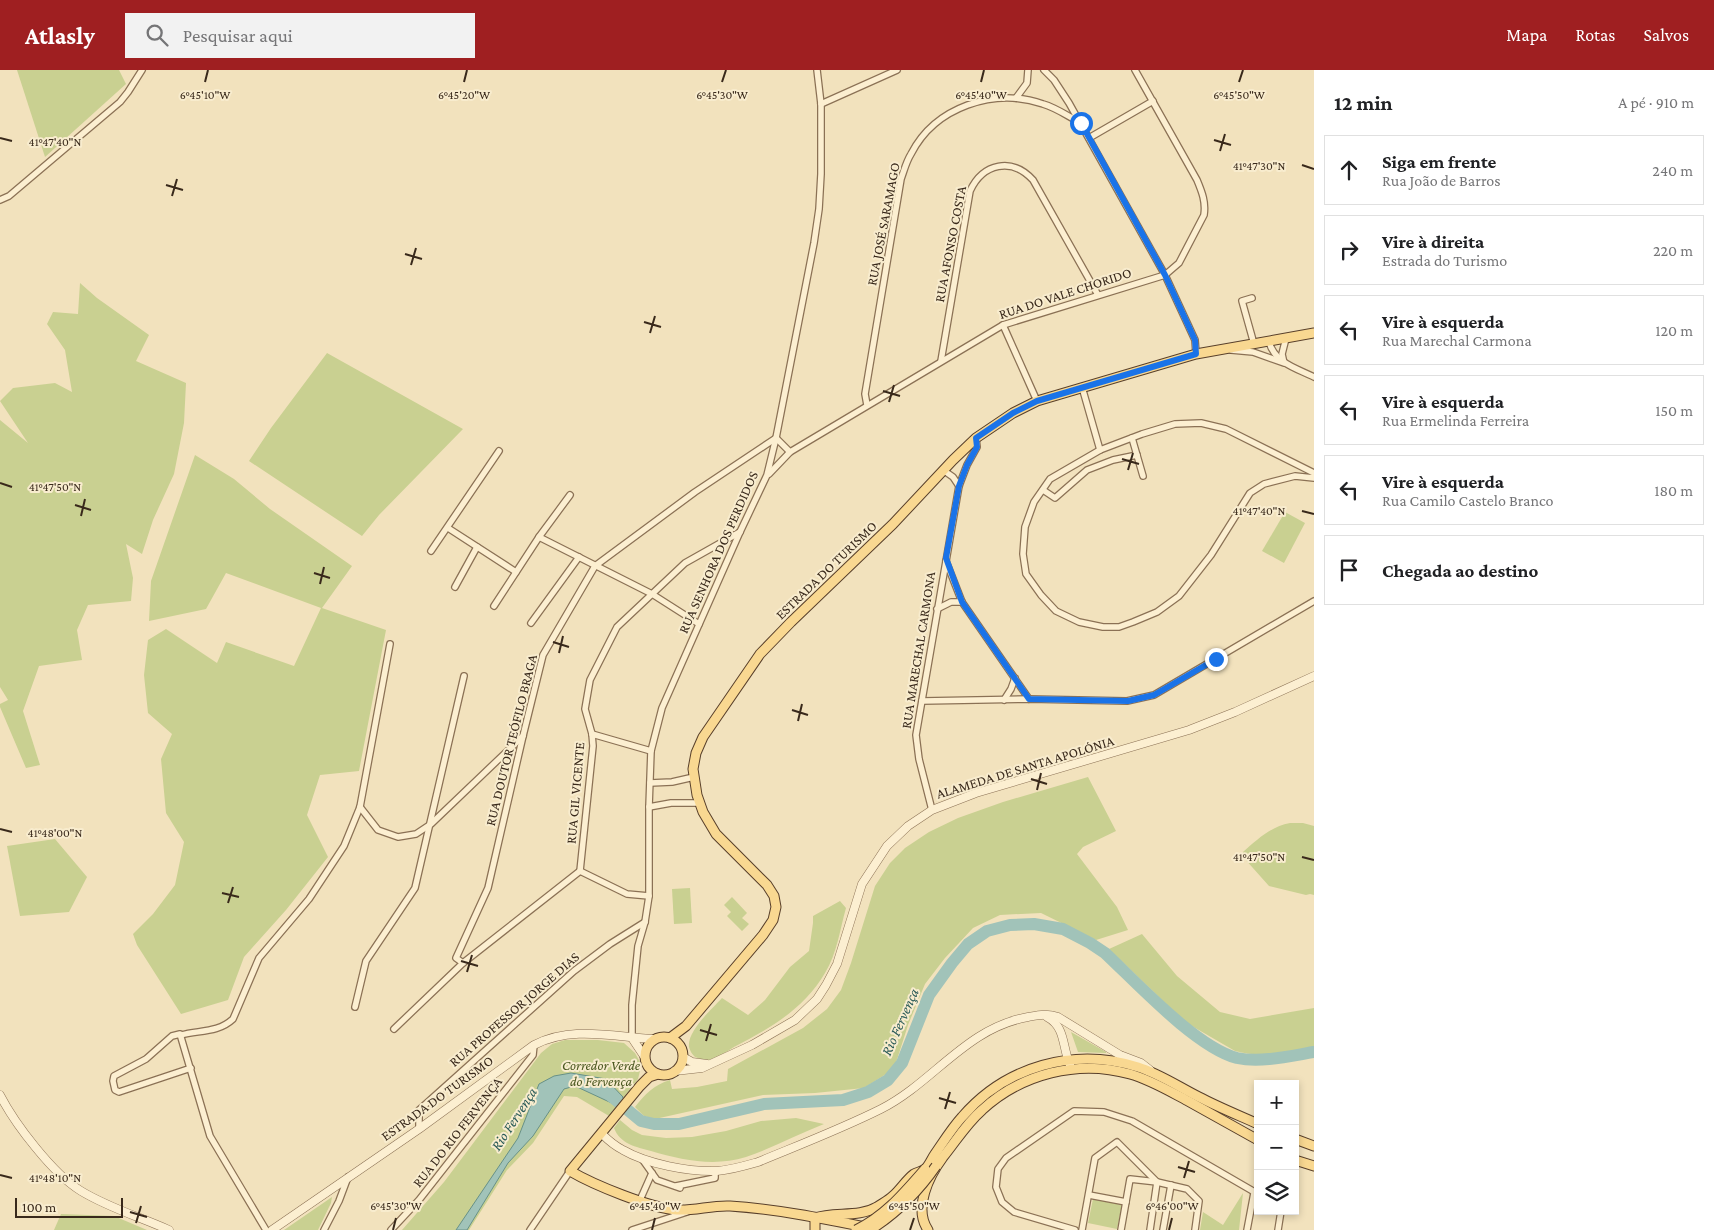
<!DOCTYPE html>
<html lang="pt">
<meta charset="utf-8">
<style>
:root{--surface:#fff;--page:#f2f2f2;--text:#202124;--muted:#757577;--line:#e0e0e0;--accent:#9f1f21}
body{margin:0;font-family:"Crimson Pro",serif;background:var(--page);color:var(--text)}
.controls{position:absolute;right:15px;bottom:15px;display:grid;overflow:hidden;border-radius:0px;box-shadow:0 2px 8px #0003}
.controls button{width:45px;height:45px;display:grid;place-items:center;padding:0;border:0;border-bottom:1px solid var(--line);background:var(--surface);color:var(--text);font:25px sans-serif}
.scale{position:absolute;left:15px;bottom:12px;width:108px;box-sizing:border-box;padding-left:5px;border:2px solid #39291b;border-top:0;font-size:14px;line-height:18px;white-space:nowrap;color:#39291b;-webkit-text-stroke:4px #f8ecce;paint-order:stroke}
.stop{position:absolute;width:15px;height:15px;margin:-11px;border:4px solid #1a73e8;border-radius:50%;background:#fff}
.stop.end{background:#1a73e8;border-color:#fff;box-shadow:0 1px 5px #0008}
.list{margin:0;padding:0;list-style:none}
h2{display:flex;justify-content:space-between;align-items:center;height:65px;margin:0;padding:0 20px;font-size:21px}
h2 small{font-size:16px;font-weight:400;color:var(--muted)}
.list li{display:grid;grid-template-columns:32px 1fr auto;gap:15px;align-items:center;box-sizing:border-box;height:70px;margin:0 10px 10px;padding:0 10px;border:1px solid var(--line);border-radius:0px}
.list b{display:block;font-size:19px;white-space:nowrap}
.list p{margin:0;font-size:16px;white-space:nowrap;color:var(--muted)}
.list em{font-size:16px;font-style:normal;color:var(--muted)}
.icon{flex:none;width:28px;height:28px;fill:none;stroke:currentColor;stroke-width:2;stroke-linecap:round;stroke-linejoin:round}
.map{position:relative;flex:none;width:1314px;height:1160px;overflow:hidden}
header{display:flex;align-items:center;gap:30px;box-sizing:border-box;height:70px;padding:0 25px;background:var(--accent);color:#fff}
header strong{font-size:24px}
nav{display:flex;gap:28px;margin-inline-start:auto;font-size:18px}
.search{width:350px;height:45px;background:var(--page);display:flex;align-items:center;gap:12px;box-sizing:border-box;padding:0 18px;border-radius:0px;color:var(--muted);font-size:19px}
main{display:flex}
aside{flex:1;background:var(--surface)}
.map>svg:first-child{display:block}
</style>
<header>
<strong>Atlasly</strong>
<div class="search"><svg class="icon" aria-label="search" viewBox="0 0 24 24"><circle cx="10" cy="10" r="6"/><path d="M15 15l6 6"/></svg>Pesquisar aqui</div>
<nav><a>Mapa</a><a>Rotas</a><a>Salvos</a></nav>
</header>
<main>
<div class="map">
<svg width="1314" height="1160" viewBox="0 0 1314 1160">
<rect width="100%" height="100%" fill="#f2e2bd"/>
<g fill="#c9d091">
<path d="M17,0H119L126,14L45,87Z"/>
<path d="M80,213L97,228L149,265L136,291L186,313L184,353L174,404L153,450L142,484L126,474L133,508L131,531L88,535L77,560L82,590L39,596L23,641L40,695L26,698L0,637V634L8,630L0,617V350L28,373L0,331L13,318L55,313L72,322L65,280L47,254L53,242L78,244Z"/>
<path d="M327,283L463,359L379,445L362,466L249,391L271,358Z"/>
<path d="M195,385L234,409L270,439L352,496L322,538L386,560L359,701L320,705L307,745L328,787L286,840L244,887L228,930L181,944L137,875L133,864L153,844L175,815L184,772L166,743L161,689L172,664L148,643L144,605L148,570L166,559L217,593L226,572L294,596L321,538L226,503L206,539L149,551L151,511Z"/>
<path d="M1285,442L1305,453L1284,493L1262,481Z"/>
<path d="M1088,707L1116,761L1083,777L1077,784L1117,837L1128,860L1096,870L1041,843L1000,845L973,858L945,888L925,914L908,955L894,999L864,1018L815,1023L763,1025L655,1049L644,1046L635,1037C645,1024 654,1015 670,1010L672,1019L697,1017L727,1011L728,999L803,958L827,939L841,920L851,893L875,816L890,793L905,778L929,762L958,748L1003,732Z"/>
<path d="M1290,753H1303L1314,756V825L1310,824L1306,825L1269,816L1244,788L1243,782C1258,769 1270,757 1290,753Z"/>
<path d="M55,769L87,807L69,842L20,846L7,776Z"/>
<path d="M690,818L692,853L674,854L672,819Z"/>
<path d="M732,827L747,843L742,848L749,854L742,861L727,846L731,842L724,835Z"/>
<path d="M840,831L846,838C840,859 837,884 825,903C804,939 769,959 734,977C726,982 715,990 706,990C703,990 698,988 695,987C692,984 690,981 689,977C687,961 712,939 722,928L748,945L765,930L790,897L809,881L813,853V846Z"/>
<path d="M1142,864L1177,906L1220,942L1250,949L1314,938V978C1289,983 1260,988 1235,981L1185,952L1109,879Z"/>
<path d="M1071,962L1106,982V983L1078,982Z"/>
<path d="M565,970H598L624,973L635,983L640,992V1001L638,1009L609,1046L577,1027L564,1026L533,1073L507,1100L469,1160H402L444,1112L541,983L552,974Z"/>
<path d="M796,1048L824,1054C798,1064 773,1078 746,1087C714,1097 682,1090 651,1081C636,1077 620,1074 614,1058L620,1050L632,1060L642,1065L666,1068L692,1067L726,1061L761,1051Z"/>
<path d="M1243,1123L1239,1160H1200L1203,1142L1223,1155Z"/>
<path d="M332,1127L331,1133L318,1160H284Z"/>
<path d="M1093,1129L1122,1135L1117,1159L1088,1153Z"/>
<path d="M61,1144L114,1146L147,1160H54Z"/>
</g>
<path fill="#a1c3b9" stroke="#689187" d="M571,1003L606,1009L623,1027L618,1036L575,1016L564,1019L533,1066L508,1093L467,1160H456L518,1068L539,1014L554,1006Z"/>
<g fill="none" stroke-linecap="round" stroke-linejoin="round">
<path stroke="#a1c3b9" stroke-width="12" d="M606,1022L641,1051L654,1054H679L764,1034L843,1030L868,1022L888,1010L902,993L929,925L952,893L968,874L987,861L1010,855L1034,854L1063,859L1090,873L1105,883C1137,913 1196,977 1237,988C1261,993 1290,986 1314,982"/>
<g stroke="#8b7155" stroke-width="8">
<g id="minor">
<path d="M1044,0L1054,10L1069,33L1165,205L1195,270L1196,284"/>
<path d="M1016,28L1027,13L1028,0"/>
<path d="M821,34L897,0"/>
<path d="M1089,68L1153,31"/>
<path d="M0,130L9,126L120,32L128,22L142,0"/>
<path d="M1252,228L1242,231L1254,274"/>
<path d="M1003,255L1037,331"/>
<path d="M1269,272C1275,293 1296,298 1314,307"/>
<path d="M1231,280L1253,282L1284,293L1282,284L1286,268"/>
<path d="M941,291L970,121C983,93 1012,87 1033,110L1098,225"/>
<path d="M1082,317L1100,380"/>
<path d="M867,335L865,324L901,109C904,101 906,92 911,84C935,37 994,17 1043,34C1057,38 1069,47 1081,53"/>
<path d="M1132,368L1143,406"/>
<path d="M943,400L953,407L959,416"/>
<path d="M1314,403L1226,359L1201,353L1175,354L1142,364L1100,380L1050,409L1034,432L1025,457L1023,484L1026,504L1041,525L1056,541L1079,552L1103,557H1119L1133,552L1157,542L1179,526L1211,485L1250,423L1264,414L1295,406L1314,408"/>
<path d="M769,404L790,382"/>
<path d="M1043,420L1055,428L1087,400L1113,390L1137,385"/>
<path d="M448,458L516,502"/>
<path d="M539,467L570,425"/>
<path d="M431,481L499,381"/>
<path d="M946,491L962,532L1029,629"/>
<path d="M455,517L477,477"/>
<path d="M494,536L539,467L652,524L699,554"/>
<path d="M937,539L951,532H962"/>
<path d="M531,553L579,487"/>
<path d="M1004,630L1011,619L1015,608"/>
<path d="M922,631L1029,629L1127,631L1154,625L1314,531"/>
<path d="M592,664L651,681"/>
<path d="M650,713L672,712L694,707"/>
<path d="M360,737L378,760L398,767L416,764L431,754L523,666"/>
<path d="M649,737L671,733H700"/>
<path d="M932,740L919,689L916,665L959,416L967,395L977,377L976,368"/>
<path d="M649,826L627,824L580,801L593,676L592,664L585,639L590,610L617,557L685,493L740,462"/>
<path d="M463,893L456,888L488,818L523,666L543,585L595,496L695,422L776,368L790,382L1003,255L1165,205L1179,193L1204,145C1206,132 1202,122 1197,110L1135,0"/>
<path d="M355,937L366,891L415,818L464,606"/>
<path d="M394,959L463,893L580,801"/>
<path d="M181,965C199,960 218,963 233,949L259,888L309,829L344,776L360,737L390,574"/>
<path d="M632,968V935L638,876L645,852L649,826V737L651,681L662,638L740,462L767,405L776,368L814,173L819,139L821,104V34L817,0"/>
<path d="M191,998L119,1022L115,1020L113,1011L114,1006L146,989L172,966L180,964L210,1066L266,1160"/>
<path d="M419,1059V1040L574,901L610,874L645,852"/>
<path d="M642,1089L657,1110L680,1118"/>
<path d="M676,1116L715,1108V1101"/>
<path d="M1089,1125L1126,1132"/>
<path d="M640,1130L652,1103"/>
<path d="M324,1160L339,1131L348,1107"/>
<path d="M391,1160L419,1130L533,985L534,975"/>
<path d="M530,1160L570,1101"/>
<path d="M632,1160L687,1142"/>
<path d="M1075,1160L1014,1142L1002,1132L996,1117L998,1099L1006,1088L1074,1041L1104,1042L1132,1051L1258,1124"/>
<path d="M1082,1160L1095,1088L1117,1072L1157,1112L1150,1160"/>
<path d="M1121,1160L1130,1109L1157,1112L1187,1119L1199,1131L1195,1160"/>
<path d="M1163,1160L1171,1115"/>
<path d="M1247,1160L1254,1123"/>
<path d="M1278,1160L1281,1141"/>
</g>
</g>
<g stroke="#8b7155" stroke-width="9">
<g id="tertiary">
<path d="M1047,947C1066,957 1062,977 1070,995"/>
<path d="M632,968L644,986"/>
<path d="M683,987L692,992L707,994"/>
<path d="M675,1001L702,998L752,975L795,950L817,929L826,915L837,894L862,814L887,776L908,756L932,740L976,723L1189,660L1235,642L1314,606"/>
<path d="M0,1025C15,1054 53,1104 81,1121C109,1138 140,1147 169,1160"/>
<path d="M602,1064C608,1070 615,1076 623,1080C647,1094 689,1102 717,1101C731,1100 744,1096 758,1092C799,1075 841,1059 881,1039C934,1012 966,958 1028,947C1039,945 1048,943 1058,947L1120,985L1141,993L1150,1000"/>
<path d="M272,1160L419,1059L534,975C572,955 614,967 654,969"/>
</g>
</g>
<g stroke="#583f2a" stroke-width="11">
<g id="primary">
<circle cx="664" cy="986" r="19"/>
<path d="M670,968L686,956L763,865L773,850L776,837L774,826L767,815L716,764L703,742L697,725L693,699L696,683L703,667L760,584L791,552L893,454L953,390L976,368L1013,343L1037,331L1196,284L1314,263"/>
<path d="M658,1004L649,1007L640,1016L570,1101C594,1115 650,1138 677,1140C695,1141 712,1135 730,1136C775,1139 821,1148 865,1157"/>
<path d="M1295,1069L1314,1076"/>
<path d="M1295,1090L1314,1096"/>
<path d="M815,1148C834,1141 858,1148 877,1137C883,1133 889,1130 893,1126C901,1119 906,1110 914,1104C917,1102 922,1102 925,1099C929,1096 932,1088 935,1084C944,1071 952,1058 962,1047C1006,996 1074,977 1138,997C1160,1004 1179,1017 1199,1027C1218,1037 1238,1045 1258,1054"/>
<path d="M815,1148V1160"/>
<path d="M928,1160C913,1138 929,1106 943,1087C956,1071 966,1054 982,1040C1021,1004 1078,989 1130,1004C1151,1010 1169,1021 1188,1031C1211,1044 1235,1057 1258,1070"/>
</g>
</g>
<use href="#minor" stroke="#fcefd1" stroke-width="5.5"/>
<use href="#tertiary" stroke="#fcefd1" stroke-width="8"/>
<use href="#primary" stroke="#f9d891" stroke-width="9"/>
<g stroke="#583f2a" stroke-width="11" stroke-linecap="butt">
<g id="primary-bridge">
<path d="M856,1160C885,1146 904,1123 925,1099"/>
<path d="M870,1160C897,1143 918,1122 936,1096"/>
</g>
</g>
<use href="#primary-bridge" stroke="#f9d891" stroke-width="9"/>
</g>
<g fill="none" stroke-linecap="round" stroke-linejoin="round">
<path stroke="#1a73e8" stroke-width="6" d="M1081,53L1165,205L1195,270L1196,284L1037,331L1013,343L976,368L977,377L967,395L959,416L946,488L962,532L1029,629L1128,631L1154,625L1216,589"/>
</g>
<path fill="none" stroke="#39291b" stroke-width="2" d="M205,12L208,0M464,12L467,0M722,12L726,0M981,12L984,0M1239,12L1243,0M0,68L12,71M1214,70L1231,75M1220,81L1225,64M1302,95L1314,99M166,115L183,120M172,126L177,109M405,184L422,189M411,195L416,178M644,252L661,257M650,263L655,246M883,321L900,326M889,332L894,315M1122,389L1139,394M1128,400L1133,383M0,413L12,417M75,435L91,440M1302,441L1314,444M81,446L85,429M314,503L330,508M320,514L324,497M553,572L569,577M559,583L563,566M792,640L808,645M798,651L802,634M1031,709L1047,714M1037,720L1041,703M0,759L12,762M1302,787L1314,790M222,823L239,827M228,833L233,817M461,891L478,896M467,902L472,885M700,960L717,965M706,971L711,954M939,1028L956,1033M945,1039L950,1022M1178,1097L1195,1102M0,1105L12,1108M1184,1108L1189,1091M130,1142L147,1147M136,1153L141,1136M393,1160L396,1148M652,1160L655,1148M910,1160L914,1148M1169,1160L1172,1148"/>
<g text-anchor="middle" stroke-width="4" stroke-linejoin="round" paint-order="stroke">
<g font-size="14" fill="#39291b" stroke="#f8ecce">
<text transform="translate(883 154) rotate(-79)" y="5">RUA JOSÉ SARAMAGO</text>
<text transform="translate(950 174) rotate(-79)" y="5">RUA AFONSO COSTA</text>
<text transform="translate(1065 223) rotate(-18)" y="5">RUA DO VALE CHORIDO</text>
<text transform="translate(718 482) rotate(-66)" y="5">RUA SENHORA DOS PERDIDOS</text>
<text transform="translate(826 500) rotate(-44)" y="5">ESTRADA DO TURISMO</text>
<text transform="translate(918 580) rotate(-81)" y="5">RUA MARECHAL CARMONA</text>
<text transform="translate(511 670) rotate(-76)" y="5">RUA DOUTOR TEÓFILO BRAGA</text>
<text transform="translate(1025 697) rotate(-17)" y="5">ALAMEDA DE SANTA APOLÓNIA</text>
<text transform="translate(575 723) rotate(-85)" y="5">RUA GIL VICENTE</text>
<text transform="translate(514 939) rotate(-41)" y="5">RUA PROFESSOR JORGE DIAS</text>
<text transform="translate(437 1028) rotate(-36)" y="5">ESTRADA DO TURISMO</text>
<text transform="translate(457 1062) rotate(-52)" y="5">RUA DO RIO FERVENÇA</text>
</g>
<g font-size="14" font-style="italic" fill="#4a5720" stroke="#f8ecce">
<text x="601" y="1000">Corredor Verde<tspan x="601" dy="16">do Fervença</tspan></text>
</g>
<g font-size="15" font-style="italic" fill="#295a57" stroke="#f8ecce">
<text transform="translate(900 952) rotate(-66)" y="5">Rio Fervença</text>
<text transform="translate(514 1049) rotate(-57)" y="5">Rio Fervença</text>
</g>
</g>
<g font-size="12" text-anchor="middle" fill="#39291b" stroke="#f8ecce" stroke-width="4" stroke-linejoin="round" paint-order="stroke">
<text x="205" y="29">6°45'10"W</text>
<text x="464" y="29">6°45'20"W</text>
<text x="722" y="29">6°45'30"W</text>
<text x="981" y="29">6°45'40"W</text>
<text x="1239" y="29">6°45'50"W</text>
<text x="55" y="76">41°47'40"N</text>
<text x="1259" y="100">41°47'30"N</text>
<text x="55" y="421">41°47'50"N</text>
<text x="1259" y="445">41°47'40"N</text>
<text x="55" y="767">41°48'00"N</text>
<text x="1259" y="791">41°47'50"N</text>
<text x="55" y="1112">41°48'10"N</text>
<text x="396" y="1140">6°45'30"W</text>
<text x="655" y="1140">6°45'40"W</text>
<text x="914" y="1140">6°45'50"W</text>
<text x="1172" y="1140">6°46'00"W</text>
</g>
</svg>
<div class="controls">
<button>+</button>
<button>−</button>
<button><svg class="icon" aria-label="layers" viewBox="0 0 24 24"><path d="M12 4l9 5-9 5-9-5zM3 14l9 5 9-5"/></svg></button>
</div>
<div class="scale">100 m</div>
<div class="stop" style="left:1081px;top:53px"></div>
<div class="stop end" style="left:1216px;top:589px"></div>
</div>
<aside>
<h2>12 min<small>A pé · 910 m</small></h2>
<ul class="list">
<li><svg class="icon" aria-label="ahead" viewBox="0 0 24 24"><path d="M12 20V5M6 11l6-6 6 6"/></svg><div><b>Siga em frente</b><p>Rua João de Barros</p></div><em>240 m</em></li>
<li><svg class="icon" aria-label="right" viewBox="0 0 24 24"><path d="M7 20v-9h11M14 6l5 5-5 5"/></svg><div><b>Vire à direita</b><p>Estrada do Turismo</p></div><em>220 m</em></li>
<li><svg class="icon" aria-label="left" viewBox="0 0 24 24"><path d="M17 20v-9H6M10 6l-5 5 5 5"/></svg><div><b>Vire à esquerda</b><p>Rua Marechal Carmona</p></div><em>120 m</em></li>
<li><svg class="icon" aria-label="left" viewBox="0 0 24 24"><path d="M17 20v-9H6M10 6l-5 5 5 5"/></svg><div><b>Vire à esquerda</b><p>Rua Ermelinda Ferreira</p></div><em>150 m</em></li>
<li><svg class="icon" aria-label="left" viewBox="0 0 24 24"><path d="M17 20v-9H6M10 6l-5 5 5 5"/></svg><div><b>Vire à esquerda</b><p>Rua Camilo Castelo Branco</p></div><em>180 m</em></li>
<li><svg class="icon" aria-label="arrive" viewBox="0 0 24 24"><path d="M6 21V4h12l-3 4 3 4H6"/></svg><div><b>Chegada ao destino</b></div></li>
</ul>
</aside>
</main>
